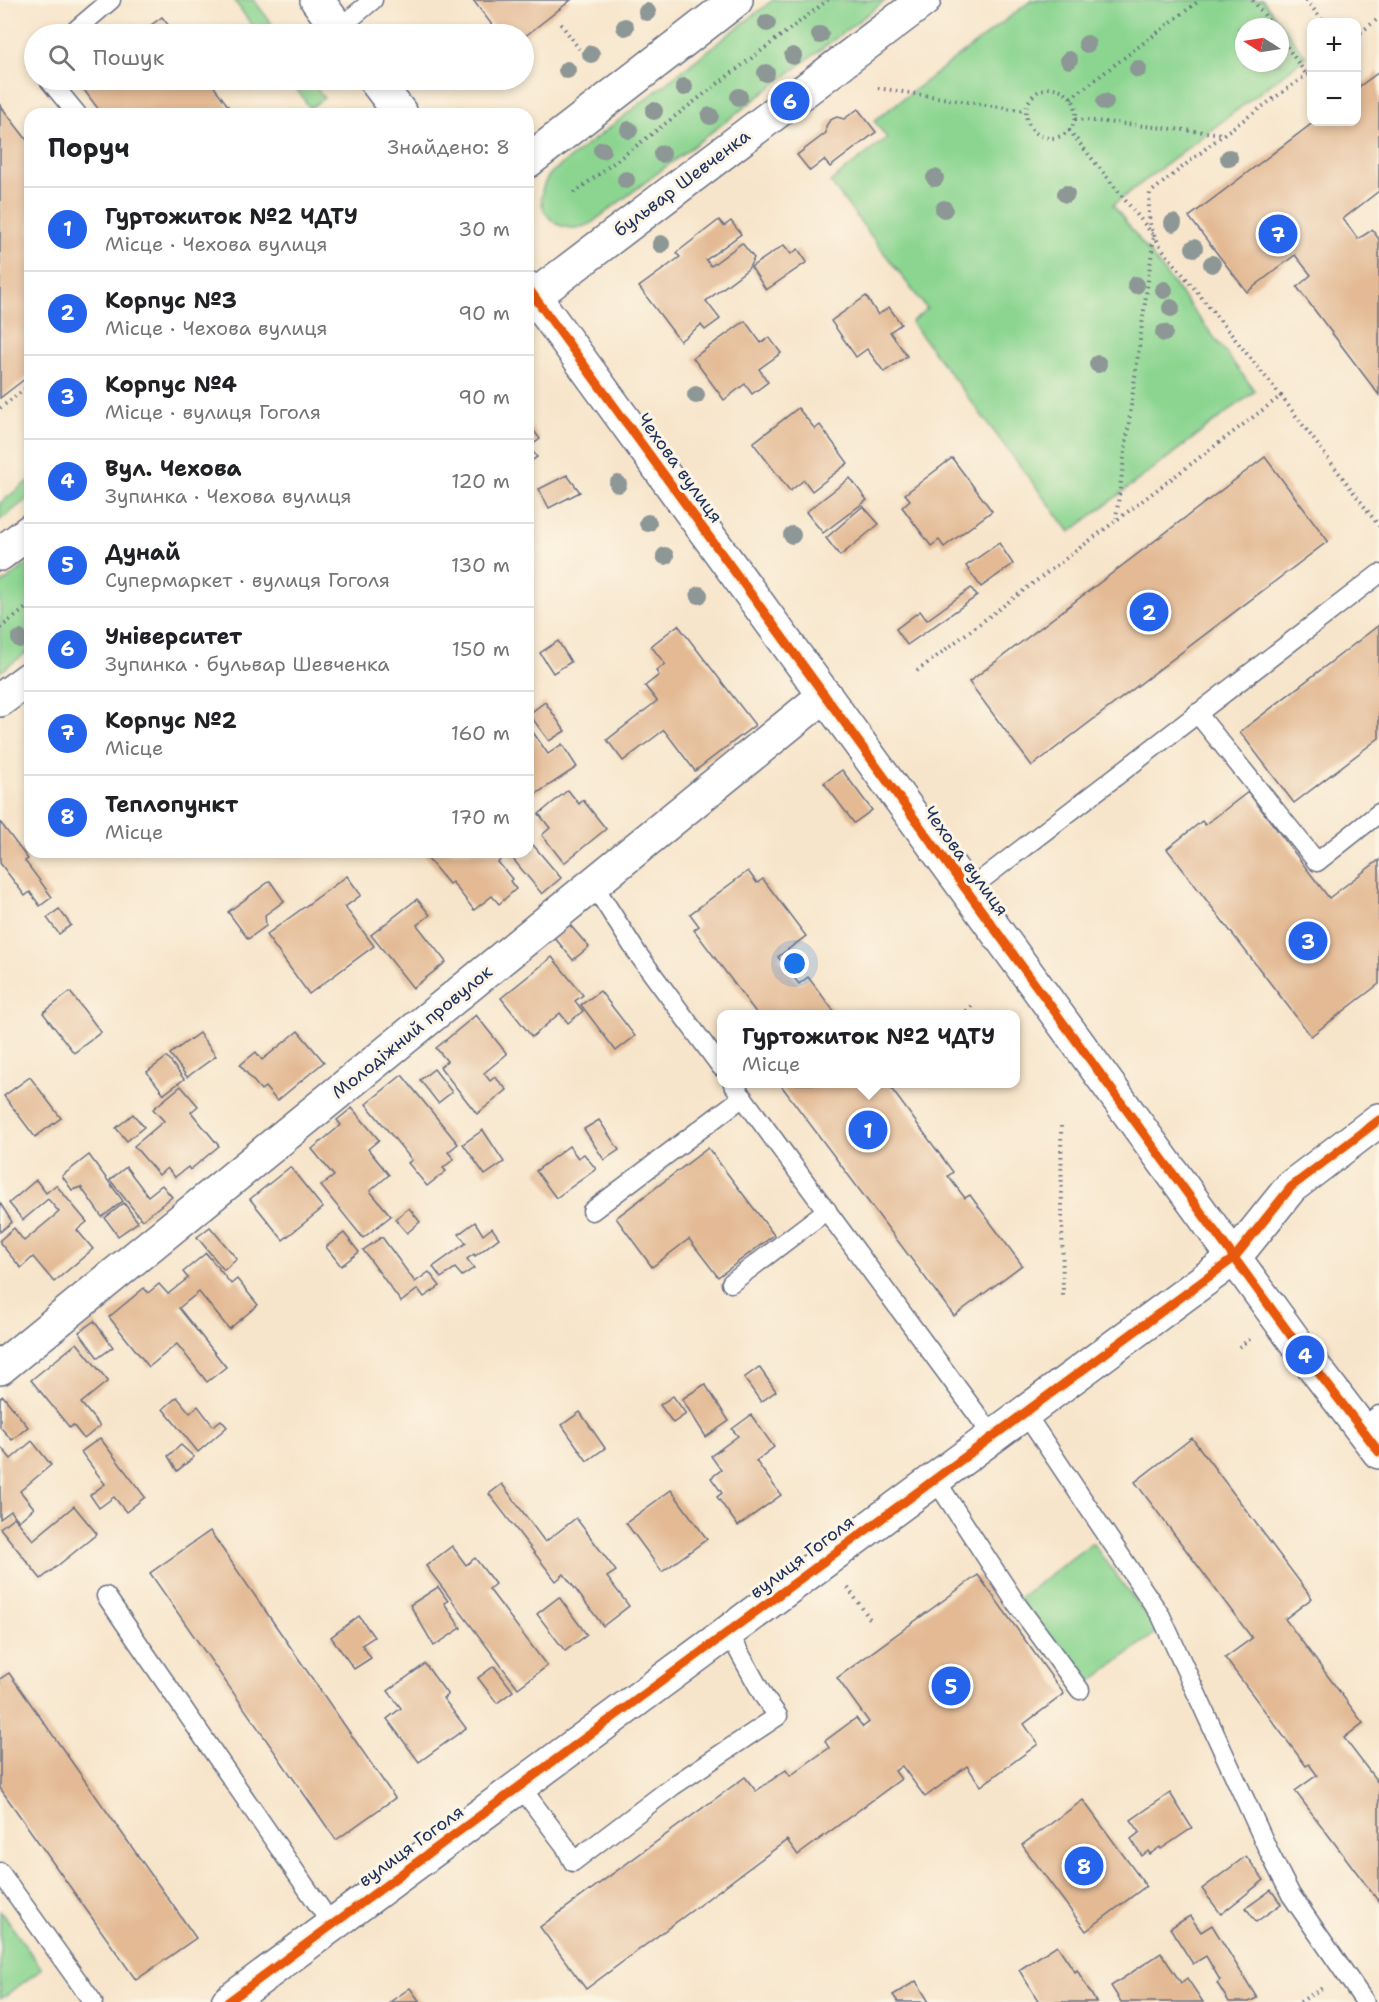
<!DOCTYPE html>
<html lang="uk">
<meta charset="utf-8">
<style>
:root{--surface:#fff;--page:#f2f2f2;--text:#202124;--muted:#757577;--line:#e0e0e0;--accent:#2563eb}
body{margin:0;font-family:"Shantell Sans",sans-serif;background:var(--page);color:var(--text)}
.controls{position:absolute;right:18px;top:18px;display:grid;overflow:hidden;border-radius:12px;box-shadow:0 3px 9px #0003}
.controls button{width:54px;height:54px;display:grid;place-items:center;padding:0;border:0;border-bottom:2px solid var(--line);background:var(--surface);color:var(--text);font:30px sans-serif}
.compass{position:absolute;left:1235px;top:18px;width:54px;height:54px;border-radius:50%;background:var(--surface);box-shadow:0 3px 9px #0003;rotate:282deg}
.you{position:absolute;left:795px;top:964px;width:21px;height:21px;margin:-15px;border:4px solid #fff;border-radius:50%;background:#1a73e8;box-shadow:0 0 0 9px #1a73e833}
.badge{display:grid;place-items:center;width:39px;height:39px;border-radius:50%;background:var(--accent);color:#fff;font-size:20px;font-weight:700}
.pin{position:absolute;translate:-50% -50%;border:3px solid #fff;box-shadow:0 2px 6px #0006}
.popup{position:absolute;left:717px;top:1010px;width:303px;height:78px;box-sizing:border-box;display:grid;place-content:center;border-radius:12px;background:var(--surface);filter:drop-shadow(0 2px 4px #0005);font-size:20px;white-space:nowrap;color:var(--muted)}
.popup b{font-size:22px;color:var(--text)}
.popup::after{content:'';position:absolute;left:50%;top:100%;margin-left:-12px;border:12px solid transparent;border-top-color:var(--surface)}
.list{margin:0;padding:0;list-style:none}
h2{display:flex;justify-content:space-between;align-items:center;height:78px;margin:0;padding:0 24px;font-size:26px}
h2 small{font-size:20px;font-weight:400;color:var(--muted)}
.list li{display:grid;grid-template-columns:39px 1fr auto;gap:18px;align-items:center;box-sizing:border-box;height:84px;padding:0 24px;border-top:2px solid var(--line)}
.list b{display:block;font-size:22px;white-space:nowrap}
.list p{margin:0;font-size:20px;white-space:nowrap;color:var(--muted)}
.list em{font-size:20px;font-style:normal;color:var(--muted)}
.icon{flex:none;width:33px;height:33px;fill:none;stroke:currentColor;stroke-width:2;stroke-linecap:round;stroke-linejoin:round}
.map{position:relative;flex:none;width:1379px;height:2002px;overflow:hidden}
.search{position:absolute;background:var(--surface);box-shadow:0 3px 9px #0003;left:24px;top:24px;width:510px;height:66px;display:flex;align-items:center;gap:15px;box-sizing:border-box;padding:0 21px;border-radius:33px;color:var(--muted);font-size:22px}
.panel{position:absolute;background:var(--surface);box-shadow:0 3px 9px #0003;left:24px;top:108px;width:510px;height:750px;border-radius:18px}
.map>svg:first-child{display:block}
</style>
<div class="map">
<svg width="1379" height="2002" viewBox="0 0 1379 2002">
<rect width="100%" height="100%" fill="#fcf5e5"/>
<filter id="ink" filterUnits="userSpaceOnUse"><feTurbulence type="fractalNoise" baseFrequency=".0167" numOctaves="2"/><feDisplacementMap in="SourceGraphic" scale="12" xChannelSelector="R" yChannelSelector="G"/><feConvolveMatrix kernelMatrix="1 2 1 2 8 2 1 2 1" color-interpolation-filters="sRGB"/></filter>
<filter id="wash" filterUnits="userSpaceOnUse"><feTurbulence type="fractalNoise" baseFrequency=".008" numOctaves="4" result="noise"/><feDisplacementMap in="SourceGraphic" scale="24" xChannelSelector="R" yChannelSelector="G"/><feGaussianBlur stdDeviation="1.35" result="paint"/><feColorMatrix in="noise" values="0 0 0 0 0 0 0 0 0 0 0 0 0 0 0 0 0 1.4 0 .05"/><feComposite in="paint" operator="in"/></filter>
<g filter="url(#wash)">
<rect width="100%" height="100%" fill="#f7e5cb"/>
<g fill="#8cd591" stroke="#548278" stroke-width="1.5" fill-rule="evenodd">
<path d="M234,0H254L279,34H258Z"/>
<path d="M773,0H886L590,224C554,240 526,203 551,173Z"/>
<path d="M1032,0H1263L1306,57L1113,205L1255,391L1070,532L911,322L927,309L830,182L887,138L874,121ZM1244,27H1280V63H1244Z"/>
<path d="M290,80H311L324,98L310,108Z"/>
<path d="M30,480V497L0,520V503Z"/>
<path d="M30,562V650L0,672V585Z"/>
<path d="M1092,1543L1158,1631L1080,1690L1014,1602Z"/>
<path d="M0,1910L42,1969L0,1999Z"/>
</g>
<g id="blocks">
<g fill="#e3ba94">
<path d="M473,0H571L524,37V34H499Z"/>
<path d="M162,17L175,34H139Z"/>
<path d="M1379,72V191L1343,219L1358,239L1372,230L1379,239V395L1297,287L1311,275L1295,255L1247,292L1189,217L1314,122H1356V89Z"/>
<path d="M81,80H209L234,114H102L78,82Z"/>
<path d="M0,105L30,144V375L0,398Z"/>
<path d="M858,109L876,132L830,167L824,160L810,171L797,155L826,133V126L830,120L837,117L844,119Z"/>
<path d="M719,220L724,226L731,221L741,234L706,260L711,266L742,243L754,258L748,269L706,301L720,319L705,330L701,325L680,341L639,287L680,257L676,253Z"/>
<path d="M784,245L791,254L798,249L807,262L766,290L751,267Z"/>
<path d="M866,296L878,315L889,307L901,324L890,332L907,356L884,372L867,349L856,357L831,321Z"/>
<path d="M745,321L761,343L769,337L781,353L759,369L768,382L752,394L745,384L724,400L693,358Z"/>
<path d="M798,408L815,429L820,425L848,463L812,491L804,480L790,491L753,443Z"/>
<path d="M528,423L540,439L529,447L537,457L528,463Z"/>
<path d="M1265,457L1328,541L1032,766L969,682Z"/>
<path d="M952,458L992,511L944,547L939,540L931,546L902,507L910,500L905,494Z"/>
<path d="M567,475L580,492L549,508L539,489Z"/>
<path d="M850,478L867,500L823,533L806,512Z"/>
<path d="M863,506L879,524L840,556L826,538Z"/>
<path d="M999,543L1013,564L981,587L966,566Z"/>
<path d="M971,588L977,596L907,645L896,629L920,611L927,620Z"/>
<path d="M678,625L755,725L695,771L664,730L623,761L607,740L657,701L645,686L659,675L656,671L665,664L651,646Z"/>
<path d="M1379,625V738L1294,803L1240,732Z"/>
<path d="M558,641L571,662L553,673L540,653Z"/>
<path d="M545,702L565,731L549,741L529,714Z"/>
<path d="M528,725L548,754L562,744L577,767L530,798L528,795Z"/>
<path d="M842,770L872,810L854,823L824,783Z"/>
<path d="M568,790L579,804L583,800L606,829L564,863L542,835L550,828L539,814Z"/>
<path d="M1248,792L1329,898L1379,860V984L1311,1036L1167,849L1202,821L1205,825Z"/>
<path d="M0,822L28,859L25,861L52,897L40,906L30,892L25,896L0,863Z"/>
<path d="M528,839L561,878L542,894L508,853L528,852Z"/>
<path d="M422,852H498L503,858L498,862L512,879L510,881L516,889L499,904L492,896L474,910L452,882L449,884Z"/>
<path d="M748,871L757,883L763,879L806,936L778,957L799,984L808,977L836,1014H757L694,930L699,926L690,914Z"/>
<path d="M347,876L361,895L345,907L374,946L309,994L266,935Z"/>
<path d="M270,881L284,901L265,915L266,926L248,939L228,912Z"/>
<path d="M417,899L430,915L417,925L446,962L413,988L371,935Z"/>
<path d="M59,909L71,925L59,934L47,918Z"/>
<path d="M569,924L589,947L573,960L554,937Z"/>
<path d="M552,957L583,995L575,1001L583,1011L568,1023L560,1013L532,1037L501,998Z"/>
<path d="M600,991L635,1036L616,1051L581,1005Z"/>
<path d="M70,992L101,1032L74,1053L43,1013Z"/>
<path d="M476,1015L507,1054L484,1073L490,1081L495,1077L507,1090L477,1114L440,1067L447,1061L436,1048Z"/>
<path d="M298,1031L324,1062L277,1101L265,1087L261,1090L240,1065L256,1052L262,1060Z"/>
<path d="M199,1033L216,1056L187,1077L170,1054Z"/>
<path d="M167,1057L184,1079L164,1094L147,1072Z"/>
<path d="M434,1069L452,1092L438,1103L420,1080Z"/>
<path d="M402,1075L458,1144L448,1152L454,1159L443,1168L446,1171L427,1186L408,1163L412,1160L366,1104Z"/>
<path d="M30,1077L61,1118L35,1137L4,1096Z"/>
<path d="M780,1084H895L890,1087L953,1172L948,1176L965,1198L970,1195L1022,1265L954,1316Z"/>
<path d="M181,1086L198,1106L191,1112L219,1146L190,1170L188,1167L175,1177L167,1168L159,1175L134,1146L164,1121L153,1109Z"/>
<path d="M352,1108L379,1140L368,1149L389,1175L370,1191L391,1216L363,1238L321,1186L334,1176L312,1149L341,1125L337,1120Z"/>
<path d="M133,1114L144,1127L127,1141L116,1128Z"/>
<path d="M599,1120L619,1150L604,1160L584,1129Z"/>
<path d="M483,1130L504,1162L485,1175L463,1144Z"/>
<path d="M569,1146L578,1158L584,1154L596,1169L556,1198L536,1171Z"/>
<path d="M708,1148L774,1235L718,1277L689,1239L652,1267L616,1218Z"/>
<path d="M89,1155L123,1201L102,1217L81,1187L72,1190L62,1176Z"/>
<path d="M126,1167L148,1196L162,1185L172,1197L142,1220L110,1180Z"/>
<path d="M290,1167L323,1208L283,1240L250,1199Z"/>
<path d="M36,1180L46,1193L56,1185L87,1222L77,1230L93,1249L54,1282L33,1257L21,1268L0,1243V1240L14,1228L24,1241L59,1212L48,1199L23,1220L9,1203Z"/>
<path d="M0,1203L12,1222L0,1232Z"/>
<path d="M124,1203L138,1222L118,1236L105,1218Z"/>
<path d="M409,1208L420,1222L407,1233L395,1219Z"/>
<path d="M475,1222L483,1235L492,1228L499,1238L475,1256L474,1254L467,1259L474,1268L462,1276L455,1268L441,1278L433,1267L466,1243L459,1234Z"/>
<path d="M210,1227L237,1259L224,1270L197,1237Z"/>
<path d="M344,1233L359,1252L341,1266L326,1247Z"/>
<path d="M382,1237L415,1282L429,1272L440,1286L424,1297L418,1289L401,1302L363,1250Z"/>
<path d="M206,1253L231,1284L237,1279L258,1305L229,1329L199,1292L179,1308L226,1367L207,1382L177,1344L149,1367L109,1317L144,1288L148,1293L159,1284L168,1294L188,1278L183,1272Z"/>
<path d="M94,1321L113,1347L98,1358L79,1332Z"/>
<path d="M77,1343L108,1381L81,1403L100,1426L84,1439L73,1425L70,1428L31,1380Z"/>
<path d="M759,1367L776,1391L761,1402L744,1378Z"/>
<path d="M705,1384L729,1421L706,1437L682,1399Z"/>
<path d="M3,1396L28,1427L12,1440L0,1427V1398Z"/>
<path d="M673,1396L686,1414L673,1423L660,1405Z"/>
<path d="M177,1397L190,1413L198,1406L213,1426L221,1420L227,1427L198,1452L163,1409Z"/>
<path d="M580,1412L605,1448L587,1461L562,1425Z"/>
<path d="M751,1415L774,1447L756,1461L781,1495L738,1526L717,1497L722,1493L711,1478L721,1470L711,1456L738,1436L732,1429Z"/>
<path d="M100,1438L145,1497L126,1512L114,1497L99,1508L90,1495L105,1484L81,1452Z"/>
<path d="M1192,1438L1312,1598L1285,1619L1363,1723L1344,1738L1379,1784V1902L1295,1791L1317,1775L1309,1764L1306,1766L1225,1658L1252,1638L1135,1482Z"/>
<path d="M32,1441L51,1465L20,1491L34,1508L19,1521L11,1511L0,1519V1446L11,1459Z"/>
<path d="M181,1445L194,1457L177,1471L168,1456Z"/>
<path d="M502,1484L545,1542L576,1518L616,1571L607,1577L629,1606L603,1626L564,1574L556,1581L489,1494Z"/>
<path d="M671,1490L707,1539L662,1572L626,1523Z"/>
<path d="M74,1506L97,1534L41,1579L0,1528L14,1517L33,1540Z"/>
<path d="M210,1531L395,1798L336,1840L150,1573Z"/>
<path d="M452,1546L466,1565L475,1558L495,1584L489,1589L547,1666L518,1688L426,1566Z"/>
<path d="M978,1575L1064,1694L1024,1724L1038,1744L981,1786L967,1766L925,1797L902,1766L895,1771L901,1779L798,1855L787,1840L586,1989L540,1927L745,1777L756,1791L786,1770L790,1776L809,1762L829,1748L825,1741L856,1718L863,1727L869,1722L837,1678Z"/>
<path d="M438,1587L448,1601L444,1603L461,1628L434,1646L410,1605Z"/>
<path d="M559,1597L587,1635L565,1651L537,1614Z"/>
<path d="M359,1616L374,1637L362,1645L371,1658L354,1669L331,1637Z"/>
<path d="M425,1664L448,1695L443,1698L466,1728L419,1762L387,1719L401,1708L388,1691Z"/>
<path d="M494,1666L513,1691L497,1703L478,1678Z"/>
<path d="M9,1673L196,1938L136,1980L0,1788V1679Z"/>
<path d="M1170,1793L1192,1828L1161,1849L1160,1847L1150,1854L1148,1851L1142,1856L1131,1839L1140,1832L1131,1820Z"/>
<path d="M1083,1800L1146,1886L1086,1931L1022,1845Z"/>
<path d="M1246,1856L1264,1880L1221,1914L1202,1889Z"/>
<path d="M1271,1890L1281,1904L1256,1922L1246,1908Z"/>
<path d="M1190,1916L1201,1932L1212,1925L1257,1998L1249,2002H1229L1217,1983L1220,1980L1206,1956L1193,1964L1170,1928Z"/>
<path d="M1057,1945L1075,1972L1077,1970L1096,2002H1039L1019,1970Z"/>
<path d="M1161,1953L1181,1983L1187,1978L1203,2002H1121L1111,1986Z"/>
<path d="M916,1981L929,2002H898L893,1995Z"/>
<path d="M410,1988L420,2002H390Z"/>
</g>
</g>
</g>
<g filter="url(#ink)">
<use href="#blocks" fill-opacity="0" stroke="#686f84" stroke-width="1.5"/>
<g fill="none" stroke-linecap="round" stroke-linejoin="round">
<g stroke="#686f84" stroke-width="21">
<g id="lane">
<path d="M338,29L373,0"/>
<path d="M71,34L111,0"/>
<path d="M49,80L77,114"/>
<path d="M1197,713L1317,862L1379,813"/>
<path d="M593,884L637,953L721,1067"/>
<path d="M967,891L1379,574"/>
<path d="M733,1084L993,1436"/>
<path d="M592,1211L743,1097"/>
<path d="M731,1283L827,1210"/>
<path d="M1025,1413L1161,1616L1270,1854L1291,1895L1365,2002"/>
<path d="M1362,1428L1379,1415"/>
<path d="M935,1479L1016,1603L1080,1690"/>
<path d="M106,1596L332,1925"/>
<path d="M520,1786L565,1846L573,1862L673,1786L778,1716L764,1697L728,1632"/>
<path d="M0,1872L93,2002"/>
</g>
</g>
<g stroke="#686f84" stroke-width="36">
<g id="street">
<path d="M317,0L342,34"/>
<path d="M375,80L401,114"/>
<path d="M0,1368L825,695"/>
<path d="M228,2002L1234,1258L1291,1187L1379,1120"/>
</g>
</g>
<g stroke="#686f84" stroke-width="36">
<g id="secondary">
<path d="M528,161L736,0"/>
<path d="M528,288L1305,1355L1379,1452"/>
<path d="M528,301L924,0"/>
<path d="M0,554L30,531"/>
<path d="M0,700L30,678"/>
</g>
</g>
<g stroke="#686f84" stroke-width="4" stroke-dasharray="1.5 4.5" stroke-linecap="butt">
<path d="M1253,0L1273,27"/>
<path d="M1306,0L1324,22"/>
<path d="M561,24L579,49"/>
<path d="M1356,36L1379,18"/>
<path d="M1280,37L1306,74"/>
<circle cx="1051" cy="113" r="25"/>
<path d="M878,88L1025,111"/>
<path d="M1071,98L1200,0"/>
<path d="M1075,119L1224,134"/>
<path d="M1069,130L1154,236L1116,518"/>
<path d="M574,193L828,0"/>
<path d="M1281,396L1164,251C1149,230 1147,219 1150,193L1224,134L1312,71"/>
<path d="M0,408L30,385"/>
<path d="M0,628L30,605"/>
<path d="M917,671L1281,396L1379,526"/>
<path d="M961,1014L972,1006"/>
<path d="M1061,1126L1063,1299"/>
<path d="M1239,1347L1251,1338"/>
<path d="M848,1588L872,1622"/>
<path d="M1300,2002L1322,1988"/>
</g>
<use href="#lane" stroke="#fff" stroke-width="18"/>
<use href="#street" stroke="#fff" stroke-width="33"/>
<use href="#secondary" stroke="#fff" stroke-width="33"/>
<g stroke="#fcf5e5" stroke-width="13">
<g id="cycleway">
<path d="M528,288L1305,1355L1379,1452"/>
<path d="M228,2002L1234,1258L1291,1187L1379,1120"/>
</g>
</g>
<use href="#cycleway" stroke="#e8590c" stroke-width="9"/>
</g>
<g fill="#8d9796">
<circle cx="647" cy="12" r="9"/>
<circle cx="767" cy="23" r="9"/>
<circle cx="625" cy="27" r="9"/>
<circle cx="820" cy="35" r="9"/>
<circle cx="1087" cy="44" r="9"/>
<circle cx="591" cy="54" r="9"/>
<circle cx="793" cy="56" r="9"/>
<circle cx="1069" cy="60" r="9"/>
<circle cx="1138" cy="69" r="9"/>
<circle cx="567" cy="70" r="9"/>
<circle cx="766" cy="73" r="9"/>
<circle cx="684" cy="87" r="9"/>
<circle cx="739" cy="97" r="9"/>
<circle cx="1105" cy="102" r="9"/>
<circle cx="654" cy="111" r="9"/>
<circle cx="710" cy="116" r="9"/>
<circle cx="629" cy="130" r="9"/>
<circle cx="602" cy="150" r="9"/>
<circle cx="662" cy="154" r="9"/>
<circle cx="1229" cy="158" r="9"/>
<circle cx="935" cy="178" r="9"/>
<circle cx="626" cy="180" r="9"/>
<circle cx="1066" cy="194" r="9"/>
<circle cx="944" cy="209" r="9"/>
<circle cx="1173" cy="223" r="9"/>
<circle cx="661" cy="244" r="9"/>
<circle cx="1194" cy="248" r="9"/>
<circle cx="1212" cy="264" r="9"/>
<circle cx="1136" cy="285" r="9"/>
<circle cx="1164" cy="290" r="9"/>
<circle cx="1171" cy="308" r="9"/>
<circle cx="1164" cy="333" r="9"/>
<circle cx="1098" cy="364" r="9"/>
<circle cx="696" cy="395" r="9"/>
<circle cx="618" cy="484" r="9"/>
<circle cx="648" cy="523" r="9"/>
<circle cx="792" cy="535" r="9"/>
<circle cx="665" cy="556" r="9"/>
<circle cx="699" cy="595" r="9"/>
<circle cx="20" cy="639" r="9"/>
</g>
</g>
<g text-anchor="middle" stroke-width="6" stroke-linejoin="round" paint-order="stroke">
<g font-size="18" fill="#1b2f5e" stroke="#fcf5e5">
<text transform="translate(682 183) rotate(-37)" y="6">бульвар Шевченка</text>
<text transform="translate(680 468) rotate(54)" y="6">Чехова вулиця</text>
<text transform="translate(966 861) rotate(54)" y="6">Чехова вулиця</text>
<text transform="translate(412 1032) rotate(-39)" y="6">Молодіжний провулок</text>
<text transform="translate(802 1557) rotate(-37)" y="6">вулиця Гоголя</text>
<text transform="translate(411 1846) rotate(-36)" y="6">вулиця Гоголя</text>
</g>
</g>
</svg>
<div class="controls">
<button>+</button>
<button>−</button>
</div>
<svg class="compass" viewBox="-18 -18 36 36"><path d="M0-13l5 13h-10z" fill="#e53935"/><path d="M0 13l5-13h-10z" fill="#757577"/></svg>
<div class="you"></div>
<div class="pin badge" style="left:868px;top:1130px">1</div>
<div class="popup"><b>Гуртожиток №2 ЧДТУ</b>Місце</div>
<div class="pin badge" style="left:1149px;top:612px">2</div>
<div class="pin badge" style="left:1308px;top:941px">3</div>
<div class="pin badge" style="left:1305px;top:1355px">4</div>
<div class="pin badge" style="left:951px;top:1686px">5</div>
<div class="pin badge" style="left:790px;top:101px">6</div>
<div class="pin badge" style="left:1278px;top:234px">7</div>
<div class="pin badge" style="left:1084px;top:1866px">8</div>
<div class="search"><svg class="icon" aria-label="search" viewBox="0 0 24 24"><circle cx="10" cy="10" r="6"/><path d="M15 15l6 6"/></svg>Пошук</div>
<section class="panel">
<h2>Поруч<small>Знайдено: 8</small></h2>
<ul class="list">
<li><span class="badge">1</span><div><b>Гуртожиток №2 ЧДТУ</b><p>Місце · Чехова вулиця</p></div><em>30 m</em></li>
<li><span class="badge">2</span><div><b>Корпус №3</b><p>Місце · Чехова вулиця</p></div><em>90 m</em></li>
<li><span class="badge">3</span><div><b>Корпус №4</b><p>Місце · вулиця Гоголя</p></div><em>90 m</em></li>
<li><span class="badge">4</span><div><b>Вул. Чехова</b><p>Зупинка · Чехова вулиця</p></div><em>120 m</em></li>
<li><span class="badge">5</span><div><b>Дунай</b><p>Супермаркет · вулиця Гоголя</p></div><em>130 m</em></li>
<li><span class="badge">6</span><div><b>Університет</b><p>Зупинка · бульвар Шевченка</p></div><em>150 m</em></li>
<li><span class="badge">7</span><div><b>Корпус №2</b><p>Місце</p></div><em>160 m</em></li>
<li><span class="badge">8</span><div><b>Теплопункт</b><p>Місце</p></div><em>170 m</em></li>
</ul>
</section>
</div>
